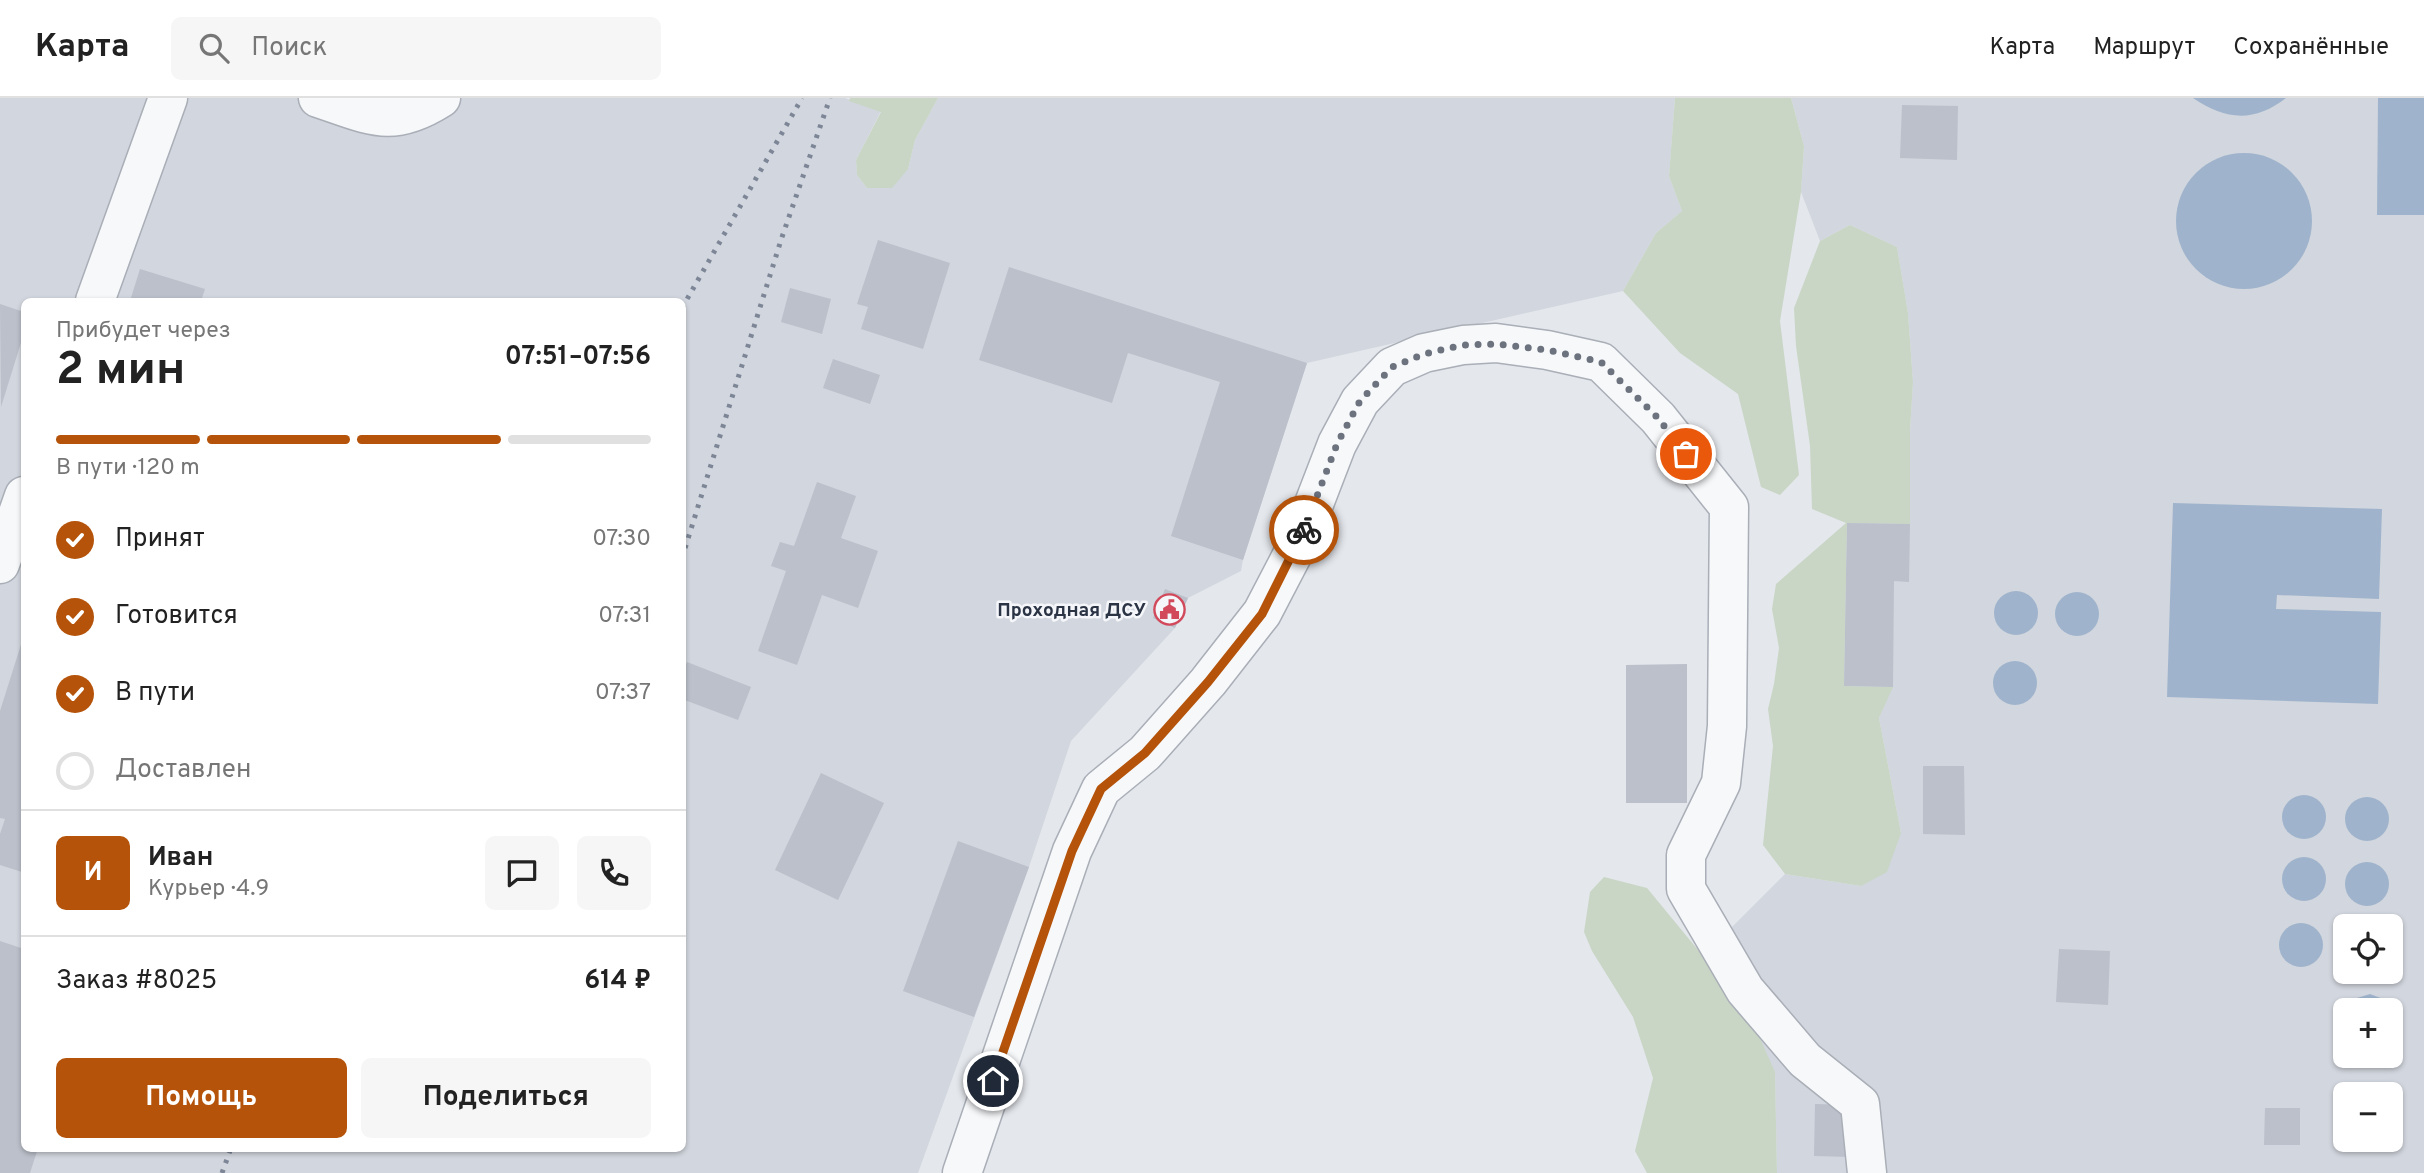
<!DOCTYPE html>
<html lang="ru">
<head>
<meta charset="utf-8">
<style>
  body { margin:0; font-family:Overpass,sans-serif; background:#f6f6f6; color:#222; height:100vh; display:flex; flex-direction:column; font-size:26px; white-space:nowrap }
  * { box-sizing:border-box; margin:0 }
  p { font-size:23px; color:#767676 }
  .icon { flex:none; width:38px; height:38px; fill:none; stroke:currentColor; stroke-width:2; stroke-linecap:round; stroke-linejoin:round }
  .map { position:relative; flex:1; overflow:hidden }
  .details { position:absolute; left:21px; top:200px; width:665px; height:854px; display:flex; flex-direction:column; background:#fff; border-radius:10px; box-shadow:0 2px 5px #0004 }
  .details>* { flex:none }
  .buttons { position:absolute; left:2333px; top:816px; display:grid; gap:14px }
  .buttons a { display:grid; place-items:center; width:70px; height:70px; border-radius:10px; background:#fff; box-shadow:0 2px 5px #0004; font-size:35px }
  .pin { position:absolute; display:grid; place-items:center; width:60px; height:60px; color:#fff; margin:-30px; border:4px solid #fff; border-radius:50%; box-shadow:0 2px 7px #0007 }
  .courier { position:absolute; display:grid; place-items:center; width:70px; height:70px; margin:-35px; border:5px solid #b45309; border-radius:50%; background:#fff; color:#222; box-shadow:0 2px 9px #0007 }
  .summary em { font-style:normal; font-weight:700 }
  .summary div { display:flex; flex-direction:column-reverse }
  .summary { display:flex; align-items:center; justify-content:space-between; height:119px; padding:0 35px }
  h1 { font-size:46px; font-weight:700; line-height:52px }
  .bar { display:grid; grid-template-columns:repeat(4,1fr); gap:10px 7px; align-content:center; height:84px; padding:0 35px }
  .bar i { height:9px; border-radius:5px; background:#e0e0e0 }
  .bar .selected { background:#b45309 }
  .bar p { grid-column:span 4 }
  .line { display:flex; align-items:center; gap:18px; padding:0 35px; border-top:2px solid #e0e0e0 }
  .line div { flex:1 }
  .round { display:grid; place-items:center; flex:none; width:74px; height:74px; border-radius:10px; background:#f6f6f6 }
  ol { padding:0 35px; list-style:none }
  li { display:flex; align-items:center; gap:21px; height:77px }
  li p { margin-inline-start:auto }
  li .icon { padding:7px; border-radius:50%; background:#b45309; color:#fff; stroke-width:4 }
  li:last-child { color:#767676 }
  li i { width:38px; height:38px; border:4px solid #e0e0e0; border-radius:50% }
  .primary-button { display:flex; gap:14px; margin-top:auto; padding:14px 35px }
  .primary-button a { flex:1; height:80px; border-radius:10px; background:#b45309; color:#fff; font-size:28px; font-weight:700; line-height:80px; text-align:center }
  .primary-button a+a { background:#f6f6f6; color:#222 }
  header { display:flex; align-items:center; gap:42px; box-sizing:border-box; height:98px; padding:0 35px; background:#fff; border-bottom:2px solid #e0e0e0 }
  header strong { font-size:33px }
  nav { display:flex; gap:38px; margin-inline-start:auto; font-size:24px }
  .search { width:490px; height:63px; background:#f6f6f6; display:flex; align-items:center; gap:18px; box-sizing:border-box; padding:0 24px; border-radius:10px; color:#767676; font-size:26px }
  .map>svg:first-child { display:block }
</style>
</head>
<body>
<header>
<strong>Карта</strong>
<div class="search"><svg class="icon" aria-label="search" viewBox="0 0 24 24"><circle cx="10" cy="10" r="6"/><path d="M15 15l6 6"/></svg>Поиск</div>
<nav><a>Карта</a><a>Маршрут</a><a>Сохранённые</a></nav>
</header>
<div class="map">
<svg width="2424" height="1075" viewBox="0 0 2424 1075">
  <rect width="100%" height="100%" fill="#e4e7ec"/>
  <g fill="#d2d6de" fill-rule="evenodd">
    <path d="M0,0H845L881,13L856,62L857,77L867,90L908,71L915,42L938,0H1675L1669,78L1682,113L1656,135L1623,193L1307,265L1243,462L1241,473L1188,500L1175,530L1071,643L1029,769L918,1075H0ZM24,203H682V1050H24Z"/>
    <path d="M1791,0H2424V1075H1777L1775,974L1703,858L1785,776L1861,788L1901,735L1879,620L1892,589L1844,588L1847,425H1910V333L1913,284L1908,215L1897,149L1850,127L1820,143L1801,94L1804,48ZM2345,828H2390V873H2345ZM2345,912H2390V957H2345ZM2345,996H2390V1041H2345Z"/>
  </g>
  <g fill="#c9d6c5">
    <path d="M850,0H938L915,42L908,71L892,90H867L857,77L856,62L881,14L849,3Z"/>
    <path d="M1675,0H1791L1804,48L1801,94L1780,223L1799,377L1780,397L1761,389L1738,296L1680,255L1623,193L1656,135L1682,113L1669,78Z"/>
    <path d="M1850,127L1897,149L1908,215L1913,284L1910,333V426L1847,425L1844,588L1893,589L1879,620L1901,735L1887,774L1861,788L1785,776L1763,747L1773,648L1768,611L1774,586L1779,550L1772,511L1776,486L1846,425L1812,411L1810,348L1796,248L1794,210L1820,143Z"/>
    <path d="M1604,779L1647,790L1703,858L1736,887L1775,974L1777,1075H1647L1635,1053L1653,980L1633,919L1592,853L1584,834L1590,794Z"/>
  </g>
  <g fill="#9fb4cc">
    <path d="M2193,0H2286C2254,25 2225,22 2193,0Z"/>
    <path d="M2378,0H2424V117H2377Z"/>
    <circle cx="2244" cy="123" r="68"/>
    <path d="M2173,405L2382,411L2379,501L2277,497L2276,511L2381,514L2378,606L2167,599Z"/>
    <circle cx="2016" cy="515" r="22"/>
    <circle cx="2077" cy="516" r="22"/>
    <circle cx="2015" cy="585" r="22"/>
    <circle cx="2304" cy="719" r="22"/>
    <circle cx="2367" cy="721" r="22"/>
    <circle cx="2304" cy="781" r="22"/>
    <circle cx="2367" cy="786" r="22"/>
    <circle cx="2301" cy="847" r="22"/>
    <path d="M2370,896L2383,901L2389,912H2348L2357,900Z"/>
  </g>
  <g fill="#bbc0ca">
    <path d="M1902,7L1958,8L1957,62L1900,60Z"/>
    <path d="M878,142L950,165L923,251L861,231L868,209L857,206Z"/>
    <path d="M1009,169L1307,265L1243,462L1171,438L1220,284L1128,255L1112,305L979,262Z"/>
    <path d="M140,171L205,191L201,203H130Z"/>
    <path d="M790,190L831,201L822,236L781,224Z"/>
    <path d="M0,206L24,214V235L1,309Z"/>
    <path d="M833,261L880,277L870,306L823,290Z"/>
    <path d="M817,384L856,398L841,440L878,453L858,510L822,497L797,567L758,553L786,473L771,468L780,444L794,448Z"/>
    <path d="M1847,425L1910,426L1909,484L1894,483L1893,589L1844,588Z"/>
    <path d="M1165,491L1188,500L1175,530L1153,520Z"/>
    <path d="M24,537V767L22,774L0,767V736L5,721L0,720V613Z"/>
    <path d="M687,564L751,589L738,622L682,601V576Z"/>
    <path d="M1687,566V705H1626V567Z"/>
    <path d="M1923,668H1964L1965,737L1923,736Z"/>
    <path d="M821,675L884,705L838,802L775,772Z"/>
    <path d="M958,743L1029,769L974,919L903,893Z"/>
    <path d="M0,843L24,851V1050H38L30,1075H0Z"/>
    <path d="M2059,851L2110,853L2108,907L2056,904Z"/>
    <path d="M1815,1006L1852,1007L1851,1059L1814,1058Z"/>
    <path d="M2265,1010H2300V1047H2264Z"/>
  </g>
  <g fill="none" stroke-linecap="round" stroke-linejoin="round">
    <defs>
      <g id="minor">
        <path d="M318,0C370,17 391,32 441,0"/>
        <path d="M95,203L168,0"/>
        <path d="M0,466L24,398"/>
        <path d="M962,1075L1072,753L1101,691L1145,655L1208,584L1262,515L1300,442L1337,346L1360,303L1392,269L1424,255L1463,247L1496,245L1547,252L1601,264L1658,320L1729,409L1727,628L1721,685L1686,757V791L1745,892L1805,962L1860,1006L1867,1075"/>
      </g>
    </defs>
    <use href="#minor" stroke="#a9aeb7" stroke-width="41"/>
    <use href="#minor" stroke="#f7f8fa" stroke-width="38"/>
    <g stroke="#7d8696" stroke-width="5" stroke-dasharray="3.5 7" stroke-linecap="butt">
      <path d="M682,210L802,0"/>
      <path d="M682,460L781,142L830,0"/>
      <path d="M222,1075L231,1050"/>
    </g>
  </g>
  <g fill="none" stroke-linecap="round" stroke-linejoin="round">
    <path stroke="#6c737f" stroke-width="7" stroke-dasharray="0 12.6" d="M1304,432L1337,346L1360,303L1392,269L1424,256L1463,247L1496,246L1547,252L1601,264L1658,320L1686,356"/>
    <path stroke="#b45309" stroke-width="9" d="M993,983L1072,753L1101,691L1145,655L1208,584L1262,516L1304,432"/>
  </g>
  <defs>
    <symbol id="civic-ring" viewBox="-11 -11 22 22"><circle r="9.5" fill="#f4f6f9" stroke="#d1495b" stroke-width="1.5"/><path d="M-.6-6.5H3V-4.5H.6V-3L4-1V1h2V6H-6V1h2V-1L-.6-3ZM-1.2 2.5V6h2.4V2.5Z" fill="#d1495b"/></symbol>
  </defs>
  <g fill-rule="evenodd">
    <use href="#civic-ring" x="1152" y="494" width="35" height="35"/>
  </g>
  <g text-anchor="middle" stroke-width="5" stroke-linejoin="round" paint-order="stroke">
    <g font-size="19" font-weight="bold" fill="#2b3445" stroke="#f4f6f9" text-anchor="end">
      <text x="1146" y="518">Проходная ДСУ</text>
    </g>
  </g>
</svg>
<div class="buttons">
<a><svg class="icon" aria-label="locate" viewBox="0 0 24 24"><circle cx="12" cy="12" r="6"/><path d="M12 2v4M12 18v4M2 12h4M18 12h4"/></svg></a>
<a>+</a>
<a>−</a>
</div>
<div class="pin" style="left:1686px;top:356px;background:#ea580c"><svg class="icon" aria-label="bag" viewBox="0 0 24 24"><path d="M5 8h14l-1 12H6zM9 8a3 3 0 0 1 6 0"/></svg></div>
<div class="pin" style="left:993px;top:983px;background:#1f2937"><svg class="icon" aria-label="home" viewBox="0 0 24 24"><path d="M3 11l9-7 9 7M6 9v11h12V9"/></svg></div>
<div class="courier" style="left:1304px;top:432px"><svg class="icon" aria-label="bike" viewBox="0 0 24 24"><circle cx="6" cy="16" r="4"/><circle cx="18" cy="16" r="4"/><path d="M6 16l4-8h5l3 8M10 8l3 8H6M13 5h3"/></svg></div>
<section class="details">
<div class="summary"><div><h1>2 мин</h1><p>Прибудет через</p></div><em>07:51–07:56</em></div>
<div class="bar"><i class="selected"></i><i class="selected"></i><i class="selected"></i><i></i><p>В пути · 120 m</p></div>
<ol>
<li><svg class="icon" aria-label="check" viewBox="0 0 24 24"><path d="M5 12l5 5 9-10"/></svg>Принят<p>07:30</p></li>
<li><svg class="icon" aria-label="check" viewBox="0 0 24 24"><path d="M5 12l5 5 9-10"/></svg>Готовится<p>07:31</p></li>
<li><svg class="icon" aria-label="check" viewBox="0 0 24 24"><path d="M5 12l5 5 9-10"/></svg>В пути<p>07:37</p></li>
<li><i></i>Доставлен</li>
</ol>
<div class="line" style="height:126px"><b class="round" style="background:#b45309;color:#fff">И</b><div><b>Иван</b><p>Курьер · 4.9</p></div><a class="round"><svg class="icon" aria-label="chat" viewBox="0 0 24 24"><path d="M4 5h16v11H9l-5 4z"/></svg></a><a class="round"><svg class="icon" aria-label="phone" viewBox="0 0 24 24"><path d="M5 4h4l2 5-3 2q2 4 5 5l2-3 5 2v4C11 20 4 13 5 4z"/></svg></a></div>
<div class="line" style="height:91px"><div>Заказ #8025</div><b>614 ₽</b></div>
<div class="primary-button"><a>Помощь</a><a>Поделиться</a></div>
</section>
</div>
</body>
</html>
